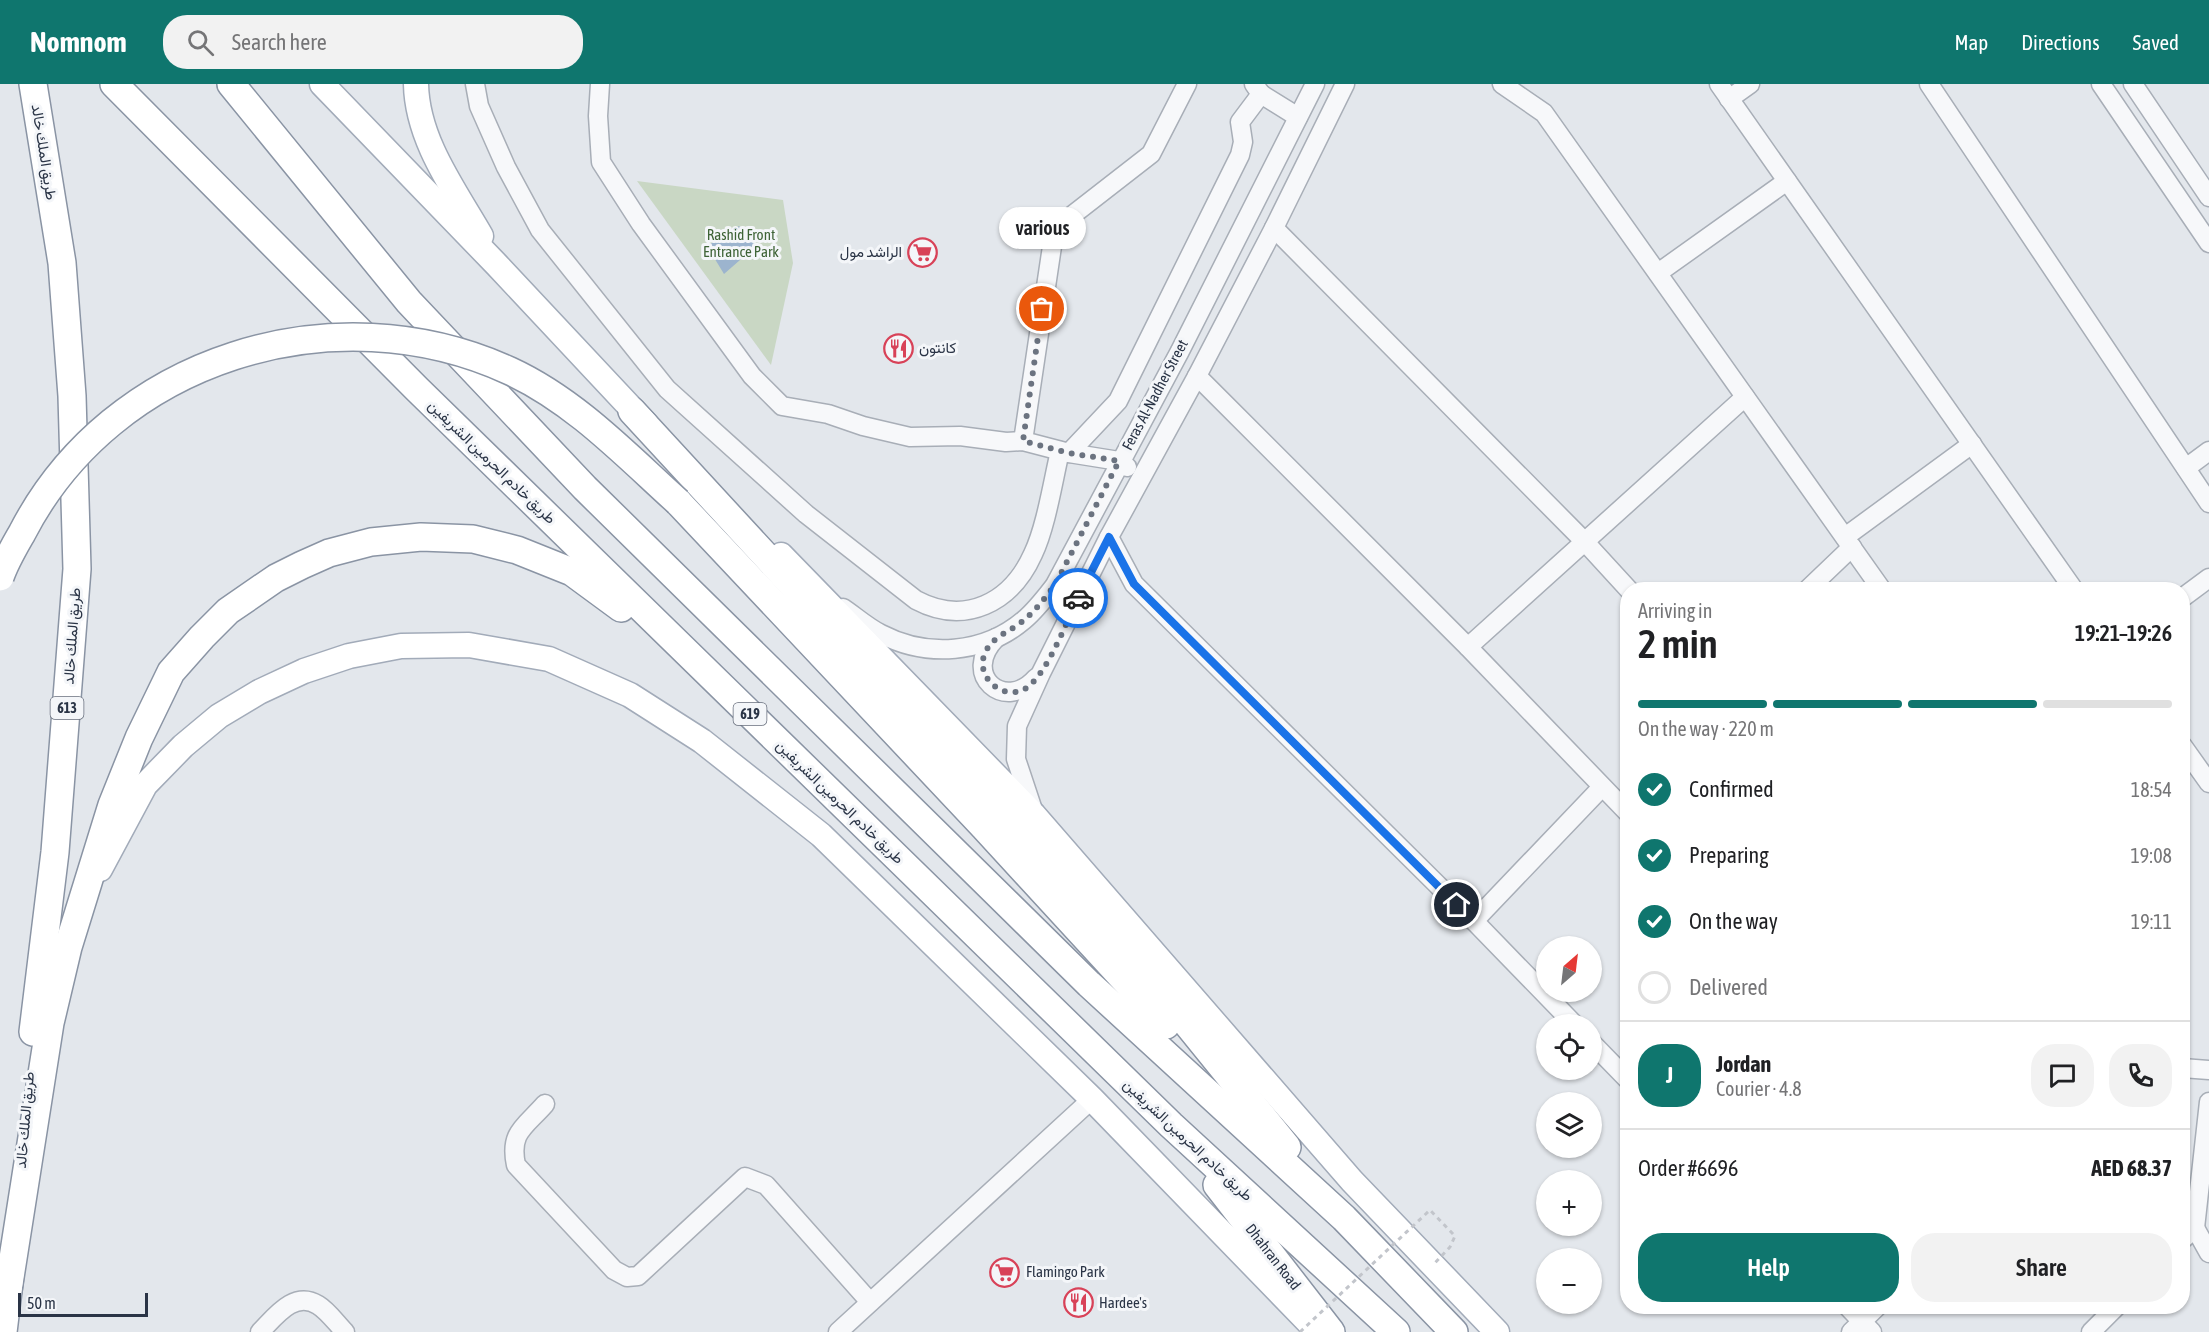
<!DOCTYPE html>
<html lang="en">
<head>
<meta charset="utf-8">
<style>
  body { margin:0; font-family:"Asap Condensed",Vazirmatn,sans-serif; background:#f2f2f2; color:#202124; height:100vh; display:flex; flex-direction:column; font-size:22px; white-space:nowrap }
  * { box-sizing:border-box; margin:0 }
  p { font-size:20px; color:#757577 }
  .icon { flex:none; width:33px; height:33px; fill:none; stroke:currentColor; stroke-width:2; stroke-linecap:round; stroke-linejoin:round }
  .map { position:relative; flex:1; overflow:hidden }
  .panel { position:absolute; left:1620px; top:498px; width:570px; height:732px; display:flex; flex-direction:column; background:#fff; border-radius:24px; box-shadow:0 2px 4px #0004 }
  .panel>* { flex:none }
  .needle { width:39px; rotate:28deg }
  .fabs { position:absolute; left:1536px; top:852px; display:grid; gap:12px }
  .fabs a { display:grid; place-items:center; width:66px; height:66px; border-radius:50%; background:#fff; box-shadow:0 2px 4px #0004; font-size:30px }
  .scale { position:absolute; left:18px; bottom:15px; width:130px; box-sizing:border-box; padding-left:6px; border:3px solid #2a3446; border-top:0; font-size:16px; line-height:21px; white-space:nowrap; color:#2a3446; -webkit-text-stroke:4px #f4f6f9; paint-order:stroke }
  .pin { position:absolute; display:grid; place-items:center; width:51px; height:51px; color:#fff; margin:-26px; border:3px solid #fff; border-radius:50%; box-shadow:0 2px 6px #0007 }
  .courier { position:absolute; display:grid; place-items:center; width:60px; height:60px; margin:-30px; border:4px solid #1a73e8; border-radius:50%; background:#fff; color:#222; box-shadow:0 2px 8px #0007 }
  .bubble { position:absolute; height:42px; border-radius:21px; background:#fff; box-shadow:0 2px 4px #0004; font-size:20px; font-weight:600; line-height:42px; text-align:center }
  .overview em { font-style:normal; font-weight:600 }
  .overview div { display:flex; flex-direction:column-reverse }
  .overview { display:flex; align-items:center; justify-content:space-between; height:102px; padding:0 18px }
  h1 { font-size:39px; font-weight:600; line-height:45px }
  .bar { display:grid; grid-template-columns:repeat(4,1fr); gap:9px 6px; align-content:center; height:72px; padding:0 18px }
  .bar i { height:8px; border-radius:4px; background:#e0e0e0 }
  .bar .current { background:#0f766e }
  .bar p { grid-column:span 4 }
  .line { display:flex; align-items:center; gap:15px; padding:0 18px; border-top:2px solid #e0e0e0 }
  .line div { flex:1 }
  .round { display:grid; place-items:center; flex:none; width:63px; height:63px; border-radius:24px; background:#f2f2f2 }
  ol { padding:0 18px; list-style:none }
  li { display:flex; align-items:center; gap:18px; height:66px }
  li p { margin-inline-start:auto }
  li .icon { padding:6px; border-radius:50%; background:#0f766e; color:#fff; stroke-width:4 }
  li:last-child { color:#757577 }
  li i { width:33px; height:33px; border:3px solid #e0e0e0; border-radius:50% }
  .cta { display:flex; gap:12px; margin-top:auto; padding:12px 18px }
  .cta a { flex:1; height:69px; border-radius:24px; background:#0f766e; color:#fff; font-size:24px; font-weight:600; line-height:69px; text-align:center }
  .cta a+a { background:#f2f2f2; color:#202124 }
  header { display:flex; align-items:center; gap:36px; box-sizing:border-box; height:84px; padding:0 30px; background:#0f766e; color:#fff }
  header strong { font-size:28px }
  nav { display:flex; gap:33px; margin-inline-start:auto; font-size:21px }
  .search { width:420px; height:54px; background:#f2f2f2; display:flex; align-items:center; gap:15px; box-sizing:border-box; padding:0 21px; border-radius:24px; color:#757577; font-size:22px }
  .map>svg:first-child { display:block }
</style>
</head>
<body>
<header>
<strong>Nomnom</strong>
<div class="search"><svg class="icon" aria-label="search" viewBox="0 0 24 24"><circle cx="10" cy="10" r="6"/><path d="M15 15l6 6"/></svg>Search here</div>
<nav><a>Map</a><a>Directions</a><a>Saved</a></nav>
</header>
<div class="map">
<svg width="2209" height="1248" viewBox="0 0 2209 1248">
  <rect width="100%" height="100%" fill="#e3e7ec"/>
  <path fill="#c9d7c4" d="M637,97L783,116L793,179L771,281Z"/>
  <path fill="#9cb4ce" d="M739,142L756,162L724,190L707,162Z"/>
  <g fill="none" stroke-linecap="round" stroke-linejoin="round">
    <defs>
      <g id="minor">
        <path d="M475,0L479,22L506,83L540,146L667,305L806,430L916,516C965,542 1011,519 1033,470C1046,443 1053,397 1060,367"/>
        <path d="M600,0L598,32L601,78L641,140L752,292L782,322L828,330L863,342L910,353L960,352L1006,358L1023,357L1069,369L1119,377L1127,383"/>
        <path d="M1502,0L1544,29L1882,506"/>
        <path d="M1719,0L2074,506"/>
        <path d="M1929,0L2209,419"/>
        <path d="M2101,0L2209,159"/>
        <path d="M2133,0L2209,113"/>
        <path d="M1261,10L1298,33"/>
        <path d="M1729,15L1750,0"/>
        <path d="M1274,144L1585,458L1629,506"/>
        <path d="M1658,189L1787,97"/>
        <path d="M1197,292L1468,563L1628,729"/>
        <path d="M1023,357L1054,149L1061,140L1151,70L1187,0"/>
        <path d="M1069,369L1118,317L1240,71L1243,58L1240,38L1261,10L1254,0"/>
        <path d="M2186,384L2209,367"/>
        <path d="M1109,453L1134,500L1474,837L1574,940"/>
        <path d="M1845,453L1972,360"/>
        <path d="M1807,506L1852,463"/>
        <path d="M2182,514L2209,494"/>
        <path d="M843,524C855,532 867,543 881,550C927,574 984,570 1024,536C1036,526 1045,514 1055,501L1180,267L1315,0"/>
        <path d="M996,554C960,591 1005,629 1036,594"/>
        <path d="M1468,563L1745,313"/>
        <path d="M2182,661L2209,699"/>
        <path d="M1034,729L1016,675L1017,642L1041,589L1109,453L1197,292L1274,144L1345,0"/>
        <path d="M1474,837L1602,703"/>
        <path d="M1592,959L1628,996"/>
        <path d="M2182,984L2209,986"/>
        <path d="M545,1020C525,1043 509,1048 516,1081L614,1186L627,1193L638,1192L745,1093L766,1101L870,1218"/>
        <path d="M2195,1144L2209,1169"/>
        <path d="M2182,1156L2195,1144L2209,1018"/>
        <path d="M1847,1222L1872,1248"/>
        <path d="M260,1248C275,1233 294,1206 318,1221C328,1227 337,1240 345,1248"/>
        <path d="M838,1248L1092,1015"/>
        <path d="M1851,1248L1878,1222"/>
        <path d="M2091,1248L2117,1222"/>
      </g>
      <g id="major">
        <path d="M322,0L497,181L646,340"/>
        <path d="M416,0C417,56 454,105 481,152"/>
        <path d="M781,471L1034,731L1352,1097L1497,1248"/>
        <path d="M100,785L145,701L183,662L219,632L259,608L304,587L349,572L401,562L469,561L549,575L630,611L702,657L821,751L1092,1015L1318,1248"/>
      </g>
      <g id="highway">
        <path d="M33,0L62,179L72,312L77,485L55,768L33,948"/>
        <path d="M114,0L417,305L1171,1041L1396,1248"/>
        <path d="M231,0L409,218L585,404L1089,900L1344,1134L1454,1248"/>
        <path d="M632,327L1115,851L1287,1063"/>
        <path d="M678,418L984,743L1166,941"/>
        <path d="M1217,1101L1331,1248"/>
        <path d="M8,1206L50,939L68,863L112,721L139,654L171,588L202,553L228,527L276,494L302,481L329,469L371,458L421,453L473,455L517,466L572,488L621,524"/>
        <path d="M3,1248L10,1190"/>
      </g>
    </defs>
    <use href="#minor" stroke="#a8aeb7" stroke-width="21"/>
    <use href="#major" stroke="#a2abb9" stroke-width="27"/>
    <use href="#highway" stroke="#8a94a4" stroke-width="30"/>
    <use href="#minor" stroke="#f7f8fa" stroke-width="18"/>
    <use href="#major" stroke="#fff" stroke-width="24"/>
    <use href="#highway" stroke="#fff" stroke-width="27"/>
    <defs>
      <path id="highway-bridge" d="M0,493C5,478 14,463 22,449C112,274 334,206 510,287C575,317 626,371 678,418"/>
    </defs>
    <use href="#highway-bridge" stroke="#8a94a4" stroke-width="30" stroke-linecap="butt"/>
    <path stroke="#c2c5cb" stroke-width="3" stroke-dasharray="4.5 4.5" stroke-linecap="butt" d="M1300,1248L1430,1126L1455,1152L1450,1163L1433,1181"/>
    <use href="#highway-bridge" stroke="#fff" stroke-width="27"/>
  </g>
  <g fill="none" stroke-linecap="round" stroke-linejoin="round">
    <path stroke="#6b7380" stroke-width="6" stroke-dasharray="0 10.8" d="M1042,225L1023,357L1069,369L1119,377L1055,501C1045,514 1036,526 1024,536C1012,547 993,552 986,567C972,593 1006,621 1029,602C1049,585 1066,539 1078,514"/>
    <path stroke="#1a73e8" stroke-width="8" d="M1078,514L1109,453L1134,500L1457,821"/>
  </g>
  <defs>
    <symbol id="supermarket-ring" viewBox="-11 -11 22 22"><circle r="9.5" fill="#f4f6f9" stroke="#d84258" stroke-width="1.5"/><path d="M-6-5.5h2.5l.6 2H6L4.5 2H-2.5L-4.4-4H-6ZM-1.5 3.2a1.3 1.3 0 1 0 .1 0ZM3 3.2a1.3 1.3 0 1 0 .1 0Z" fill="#d84258"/></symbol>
    <symbol id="restaurant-ring" viewBox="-11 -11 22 22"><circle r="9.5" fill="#f4f6f9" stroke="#d84258" stroke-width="1.5"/><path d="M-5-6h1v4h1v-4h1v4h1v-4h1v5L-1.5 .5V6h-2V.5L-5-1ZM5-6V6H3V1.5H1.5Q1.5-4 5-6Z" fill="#d84258"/></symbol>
  </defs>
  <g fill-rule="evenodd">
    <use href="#supermarket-ring" x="906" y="152" width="33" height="33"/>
    <use href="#restaurant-ring" x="882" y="248" width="33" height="33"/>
    <use href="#supermarket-ring" x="988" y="1172" width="33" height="33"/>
    <use href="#restaurant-ring" x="1062" y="1202" width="33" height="33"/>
  </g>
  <g text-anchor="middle" stroke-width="6" stroke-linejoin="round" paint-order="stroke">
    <g fill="#f4f6f9" stroke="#676e7c" stroke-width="1.5">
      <rect x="50.5" y="613" width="33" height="22" rx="4.5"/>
      <rect x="733.5" y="619" width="33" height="22" rx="4.5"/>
    </g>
    <g font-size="14" font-weight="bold" fill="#2a3446">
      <text x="67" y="629">613</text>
      <text x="750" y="635">619</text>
    </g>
    <g font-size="15" fill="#2a3446" stroke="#f4f6f9">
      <text transform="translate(44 68) rotate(81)" y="5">طريق الملك خالد</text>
      <text transform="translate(1155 311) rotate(-62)" y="5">Feras Al-Nadher Street</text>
      <text transform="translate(492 378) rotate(44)" y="5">طريق خادم الحرمين الشريفين</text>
      <text transform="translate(72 552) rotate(-86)" y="5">طريق الملك خالد</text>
      <text transform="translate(840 718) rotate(44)" y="5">طريق خادم الحرمين الشريفين</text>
      <text transform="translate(25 1036) rotate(-85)" y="5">طريق الملك خالد</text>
      <text transform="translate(1188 1056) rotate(43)" y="5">طريق خادم الحرمين الشريفين</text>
      <text transform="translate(1273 1173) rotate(52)" y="5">Dhahran Road</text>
    </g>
    <g font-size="15" fill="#3e6336" stroke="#f4f6f9">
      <text x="741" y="156">Rashid Front<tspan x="741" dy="17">Entrance Park</tspan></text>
    </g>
    <g font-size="15" fill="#2a3446" stroke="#f4f6f9" text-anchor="start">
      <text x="902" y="173" text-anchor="end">الراشد مول</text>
      <text x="919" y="269">كانتون</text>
      <text x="1026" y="1193">Flamingo Park</text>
      <text x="1099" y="1224">Hardee's</text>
    </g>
  </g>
</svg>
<div class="fabs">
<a><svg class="needle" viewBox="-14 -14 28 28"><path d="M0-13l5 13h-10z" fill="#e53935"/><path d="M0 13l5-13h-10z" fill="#757577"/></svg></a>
<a><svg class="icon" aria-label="locate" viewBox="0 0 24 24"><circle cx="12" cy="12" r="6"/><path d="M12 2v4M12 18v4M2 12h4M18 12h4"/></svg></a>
<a><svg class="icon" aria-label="layers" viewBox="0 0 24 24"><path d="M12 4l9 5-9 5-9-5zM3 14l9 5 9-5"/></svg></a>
<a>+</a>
<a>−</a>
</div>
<div class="scale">50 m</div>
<div class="pin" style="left:1042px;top:225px;background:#ea580c"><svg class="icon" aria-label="bag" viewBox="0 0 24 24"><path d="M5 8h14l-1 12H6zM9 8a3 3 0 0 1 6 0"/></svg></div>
<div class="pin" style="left:1457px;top:821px;background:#1f2937"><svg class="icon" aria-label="home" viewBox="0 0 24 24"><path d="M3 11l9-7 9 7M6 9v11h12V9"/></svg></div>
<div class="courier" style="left:1078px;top:514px"><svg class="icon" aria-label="car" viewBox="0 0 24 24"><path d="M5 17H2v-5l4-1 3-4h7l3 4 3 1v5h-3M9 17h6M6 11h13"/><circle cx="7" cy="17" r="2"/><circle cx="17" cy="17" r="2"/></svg></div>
<div class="bubble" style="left:999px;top:123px;width:87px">various</div>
<section class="panel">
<div class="overview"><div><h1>2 min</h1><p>Arriving in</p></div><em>19:21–19:26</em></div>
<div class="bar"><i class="current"></i><i class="current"></i><i class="current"></i><i></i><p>On the way · 220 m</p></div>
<ol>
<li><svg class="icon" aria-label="check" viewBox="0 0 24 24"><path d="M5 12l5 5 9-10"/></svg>Confirmed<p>18:54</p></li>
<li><svg class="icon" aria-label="check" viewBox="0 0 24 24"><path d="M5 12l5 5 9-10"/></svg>Preparing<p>19:08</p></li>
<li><svg class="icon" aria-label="check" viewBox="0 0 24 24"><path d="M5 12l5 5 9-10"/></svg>On the way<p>19:11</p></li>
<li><i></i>Delivered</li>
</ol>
<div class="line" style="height:108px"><b class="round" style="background:#0f766e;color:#fff">J</b><div><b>Jordan</b><p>Courier · 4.8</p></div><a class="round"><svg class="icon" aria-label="chat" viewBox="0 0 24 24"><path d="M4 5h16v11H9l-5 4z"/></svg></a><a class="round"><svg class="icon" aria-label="phone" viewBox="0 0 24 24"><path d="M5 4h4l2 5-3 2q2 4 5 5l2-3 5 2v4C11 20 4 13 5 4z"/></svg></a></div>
<div class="line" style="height:78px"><div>Order #6696</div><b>AED 68.37</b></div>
<div class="cta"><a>Help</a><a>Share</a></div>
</section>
</div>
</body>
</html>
